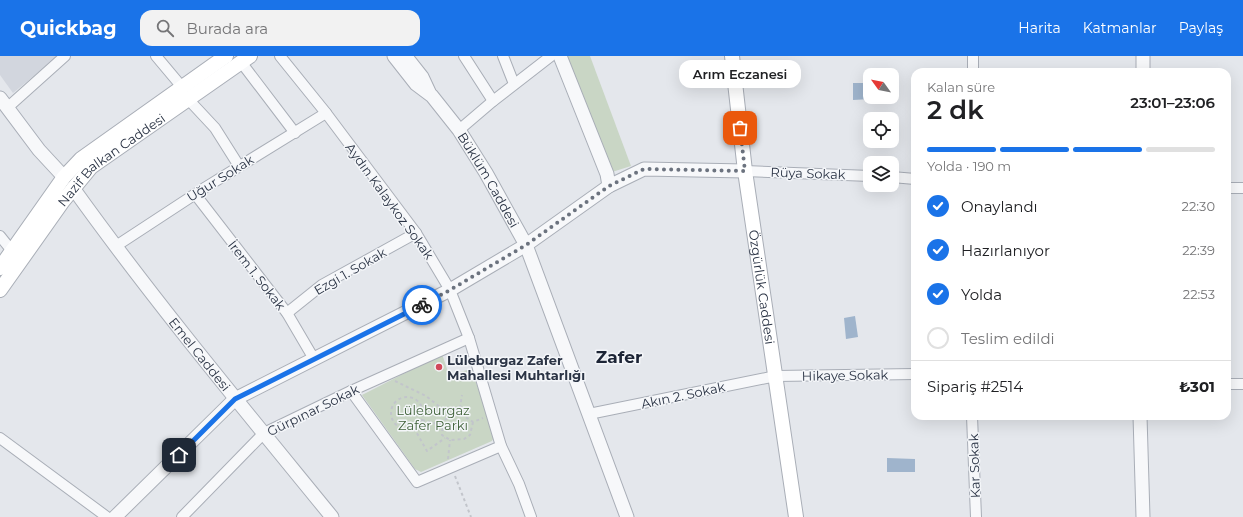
<!DOCTYPE html>
<html lang="tr">
<head>
<meta charset="utf-8">
<style>
  body { margin:0; font-family:Montserrat,sans-serif; background:#f2f2f2; color:#202124; height:100vh; display:flex; flex-direction:column; font-size:15px; white-space:nowrap }
  * { box-sizing:border-box; margin:0 }
  p { font-size:13px; color:#757577 }
  .icon { flex:none; width:22px; height:22px; fill:none; stroke:currentColor; stroke-width:2; stroke-linecap:round; stroke-linejoin:round }
  .map { position:relative; flex:1; overflow:hidden }
  .panel { position:absolute; left:911px; top:12px; width:320px; height:352px; display:flex; flex-direction:column; background:#fff; border-radius:12px; box-shadow:0 4px 16px #0002 }
  .panel>* { flex:none }
  .needle { width:26px; rotate:303deg }
  .buttons { position:absolute; left:863px; top:12px; display:grid; gap:8px }
  .buttons a { display:grid; place-items:center; width:36px; height:36px; border-radius:8px; background:#fff; box-shadow:0 4px 16px #0002; font-size:20px }
  .pin { position:absolute; display:grid; place-items:center; width:34px; height:34px; color:#fff; margin:-17px; border-radius:8px; box-shadow:0 2px 6px #0006 }
  .courier { position:absolute; display:grid; place-items:center; width:40px; height:40px; margin:-20px; border:3px solid #1a73e8; border-radius:50%; background:#fff; color:#222; box-shadow:0 1px 5px #0007 }
  .bubble { position:absolute; height:28px; border-radius:12px; background:#fff; box-shadow:0 4px 16px #0002; font-size:13px; font-weight:600; line-height:28px; text-align:center }
  .head em { font-style:normal; font-weight:600 }
  .head div { display:flex; flex-direction:column-reverse }
  .head { display:flex; align-items:center; justify-content:space-between; height:68px; padding:0 16px }
  h1 { font-size:26px; font-weight:600; line-height:30px }
  .bar { display:grid; grid-template-columns:repeat(4,1fr); gap:6px 4px; align-content:center; height:48px; padding:0 16px }
  .bar i { height:5px; border-radius:3px; background:#e0e0e0 }
  .bar .active { background:#1a73e8 }
  .bar p { grid-column:span 4 }
  .line { display:flex; align-items:center; gap:10px; padding:0 16px; border-top:1px solid #e0e0e0 }
  .line div { flex:1 }
  ol { padding:0 16px; list-style:none }
  li { display:flex; align-items:center; gap:12px; height:44px }
  li p { margin-inline-start:auto }
  li .icon { padding:4px; border-radius:50%; background:#1a73e8; color:#fff; stroke-width:4 }
  li:last-child { color:#757577 }
  li i { width:22px; height:22px; border:2px solid #e0e0e0; border-radius:50% }
  header { display:flex; align-items:center; gap:24px; box-sizing:border-box; height:56px; padding:0 20px; background:#1a73e8; color:#fff }
  header strong { font-size:19px }
  nav { display:flex; gap:22px; margin-inline-start:auto; font-size:14px }
  .search { width:280px; height:36px; background:#f2f2f2; display:flex; align-items:center; gap:10px; box-sizing:border-box; padding:0 14px; border-radius:12px; color:#757577; font-size:15px }
  .map>svg:first-child { display:block }
</style>
</head>
<body>
<header>
<strong>Quickbag</strong>
<div class="search"><svg class="icon" aria-label="search" viewBox="0 0 24 24"><circle cx="10" cy="10" r="6"/><path d="M15 15l6 6"/></svg>Burada ara</div>
<nav><a>Harita</a><a>Katmanlar</a><a>Paylaş</a></nav>
</header>
<div class="map">
<svg width="1243" height="461" viewBox="0 0 1243 461">
  <rect width="100%" height="100%" fill="#e4e7ec"/>
  <path fill="#d2d6de" d="M0,0H58L13,37L0,19Z"/>
  <g fill="#c9d6c5">
    <path d="M564,0H590L631,110L609,117Z"/>
    <path d="M442,298L449,319L471,313L495,379L492,385L421,416L415,413L362,339Z"/>
  </g>
  <g fill="#9fb4cc">
    <path d="M853,27H870L871,43L853,44Z"/>
    <path d="M855,260L858,281L846,283L844,262Z"/>
    <path d="M887,402L915,403V416H887Z"/>
  </g>
  <g fill="none" stroke-linecap="round" stroke-linejoin="round">
    <defs>
      <g id="minor">
        <path d="M156,0L182,31"/>
        <path d="M280,0L326,57L416,177L450,234L469,282L501,390L519,428L531,461"/>
        <path d="M464,0L493,45"/>
        <path d="M503,0L514,28"/>
        <path d="M973,0V16"/>
        <path d="M241,6L295,77"/>
        <path d="M187,42L215,72L239,110"/>
        <path d="M7,52L65,0"/>
        <path d="M459,74L493,45L551,0"/>
        <path d="M745,115L870,120"/>
        <path d="M892,121L915,123"/>
        <path d="M1227,132H1243"/>
        <path d="M195,138L287,257L314,303"/>
        <path d="M0,180L12,195"/>
        <path d="M116,190L206,131L326,57"/>
        <path d="M287,257L322,229L416,177"/>
        <path d="M1227,328H1243"/>
        <path d="M351,335L417,426L501,390"/>
        <path d="M589,358L776,320L915,318"/>
        <path d="M972,360L976,461"/>
        <path d="M0,382L107,461"/>
        <path d="M182,461L264,377L351,335L469,282"/>
      </g>
      <g id="tertiary">
        <path id="s1" d="M394,0L416,28L432,40L459,74L486,117L526,189L627,461"/>
        <path d="M560,0L607,118L609,130"/>
        <path d="M1143,0V16"/>
        <path d="M407,2L422,21L429,36"/>
        <path d="M0,42L39,94L64,121"/>
        <path id="s2" d="M73,132C154,245 244,353 332,461"/>
        <path d="M1140,360L1143,461"/>
        <path d="M115,461L235,343L450,234L526,189L609,130L644,113L745,115"/>
      </g>
      <g id="secondary">
        <path id="s3" d="M732,0L745,115L796,461"/>
        <path d="M0,212L64,121L81,103L226,0"/>
        <path id="s4" d="M0,234L63,145L91,111L250,0"/>
      </g>
    </defs>
    <use href="#minor" stroke="#a9aeb7" stroke-width="12"/>
    <use href="#tertiary" stroke="#a9aeb7" stroke-width="15"/>
    <use href="#secondary" stroke="#a9aeb7" stroke-width="16"/>
    <g stroke="#c2c5cb" stroke-width="2" stroke-dasharray="3 3" stroke-linecap="butt">
      <path d="M395,325L426,340L450,359"/>
      <circle cx="407" cy="357" r="16"/>
      <path d="M459,358L462,339"/>
      <path d="M422,364L442,369"/>
      <path d="M473,366L470,379L464,383L450,384L442,379L443,366L450,359L461,358L473,366L483,362"/>
      <path d="M414,372L427,395L445,382"/>
      <path d="M448,403L450,384"/>
      <path d="M455,420L471,461"/>
    </g>
    <use href="#minor" stroke="#f7f8fa" stroke-width="10"/>
    <use href="#tertiary" stroke="#f7f8fa" stroke-width="13"/>
    <use href="#secondary" stroke="#fff" stroke-width="14"/>
  </g>
  <g fill="none" stroke-linecap="round" stroke-linejoin="round">
    <path stroke="#6c737f" stroke-width="4" stroke-dasharray="0 7.2" d="M422,249L450,234L526,189L609,130L644,113L745,115L740,72"/>
    <path stroke="#1a73e8" stroke-width="5" d="M179,399L235,343L422,249"/>
  </g>
  <circle fill="#d1495b" stroke="#f4f6f9" stroke-width="1.5" cx="439" cy="311" r="4"/>
  <g text-anchor="middle" stroke-width="3" stroke-linejoin="round" paint-order="stroke">
    <g font-size="13" fill="#2b3445" stroke="#f4f6f9">
      <text dy="5" stroke="none"><textPath href="#s4" startOffset="173">Nazif Balkan Caddesi</textPath></text>
      <text transform="translate(808 117) rotate(2)" y="5">Rüya Sokak</text>
      <text transform="translate(220 122) rotate(-32)" y="5">Uğur Sokak</text>
      <text dy="5" stroke="none"><textPath href="#s1" startOffset="157">Büklüm Caddesi</textPath></text>
      <text transform="translate(390 145) rotate(54)" y="5">Aydın Kalaykoz Sokak</text>
      <text transform="translate(350 215) rotate(-30)" y="5">Ezgi 1. Sokak</text>
      <text transform="translate(257 219) rotate(52)" y="5">İrem 1. Sokak</text>
      <text dy="5" stroke="none"><textPath href="#s3" startOffset="233">Özgürlük Caddesi</textPath></text>
      <text dy="5" stroke="none"><textPath href="#s2" startOffset="209">Emel Caddesi</textPath></text>
      <text transform="translate(845 319) rotate(-1)" y="5">Hikaye Sokak</text>
      <text transform="translate(683 339) rotate(-12)" y="5">Akın 2. Sokak</text>
      <text transform="translate(313 354) rotate(-26)" y="5">Gürpınar Sokak</text>
      <text transform="translate(974 410) rotate(-92)" y="5">Kar Sokak</text>
    </g>
    <g font-size="13" font-weight="bold" fill="#2b3445" stroke="#f4f6f9" text-anchor="start">
      <text x="447" y="309">Lüleburgaz Zafer<tspan x="447" dy="15">Mahallesi Muhtarlığı</tspan></text>
    </g>
    <g font-size="13" fill="#3f6138" stroke="#f4f6f9">
      <text x="433" y="359">Lüleburgaz<tspan x="433" dy="15">Zafer Parkı</tspan></text>
    </g>
    <g font-size="17" font-weight="bold" fill="#1d2536" stroke="#f4f6f9">
      <text x="619" y="307">Zafer</text>
    </g>
  </g>
</svg>
<div class="buttons">
<a><svg class="needle" viewBox="-14 -14 28 28"><path d="M0-13l5 13h-10z" fill="#e53935"/><path d="M0 13l5-13h-10z" fill="#757577"/></svg></a>
<a><svg class="icon" aria-label="locate" viewBox="0 0 24 24"><circle cx="12" cy="12" r="6"/><path d="M12 2v4M12 18v4M2 12h4M18 12h4"/></svg></a>
<a><svg class="icon" aria-label="layers" viewBox="0 0 24 24"><path d="M12 4l9 5-9 5-9-5zM3 14l9 5 9-5"/></svg></a>
</div>
<div class="pin" style="left:740px;top:72px;background:#ea580c"><svg class="icon" aria-label="bag" viewBox="0 0 24 24"><path d="M5 8h14l-1 12H6zM9 8a3 3 0 0 1 6 0"/></svg></div>
<div class="pin" style="left:179px;top:399px;background:#1f2937"><svg class="icon" aria-label="home" viewBox="0 0 24 24"><path d="M3 11l9-7 9 7M6 9v11h12V9"/></svg></div>
<div class="courier" style="left:422px;top:249px"><svg class="icon" aria-label="bike" viewBox="0 0 24 24"><circle cx="6" cy="16" r="4"/><circle cx="18" cy="16" r="4"/><path d="M6 16l4-8h5l3 8M10 8l3 8H6M13 5h3"/></svg></div>
<div class="bubble" style="left:679px;top:4px;width:122px">Arım Eczanesi</div>
<section class="panel">
<div class="head"><div><h1>2 dk</h1><p>Kalan süre</p></div><em>23:01–23:06</em></div>
<div class="bar"><i class="active"></i><i class="active"></i><i class="active"></i><i></i><p>Yolda · 190 m</p></div>
<ol>
<li><svg class="icon" aria-label="check" viewBox="0 0 24 24"><path d="M5 12l5 5 9-10"/></svg>Onaylandı<p>22:30</p></li>
<li><svg class="icon" aria-label="check" viewBox="0 0 24 24"><path d="M5 12l5 5 9-10"/></svg>Hazırlanıyor<p>22:39</p></li>
<li><svg class="icon" aria-label="check" viewBox="0 0 24 24"><path d="M5 12l5 5 9-10"/></svg>Yolda<p>22:53</p></li>
<li><i></i>Teslim edildi</li>
</ol>
<div class="line" style="height:52px"><div>Sipariş #2514</div><b>₺301</b></div>
</section>
</div>
</body>
</html>
